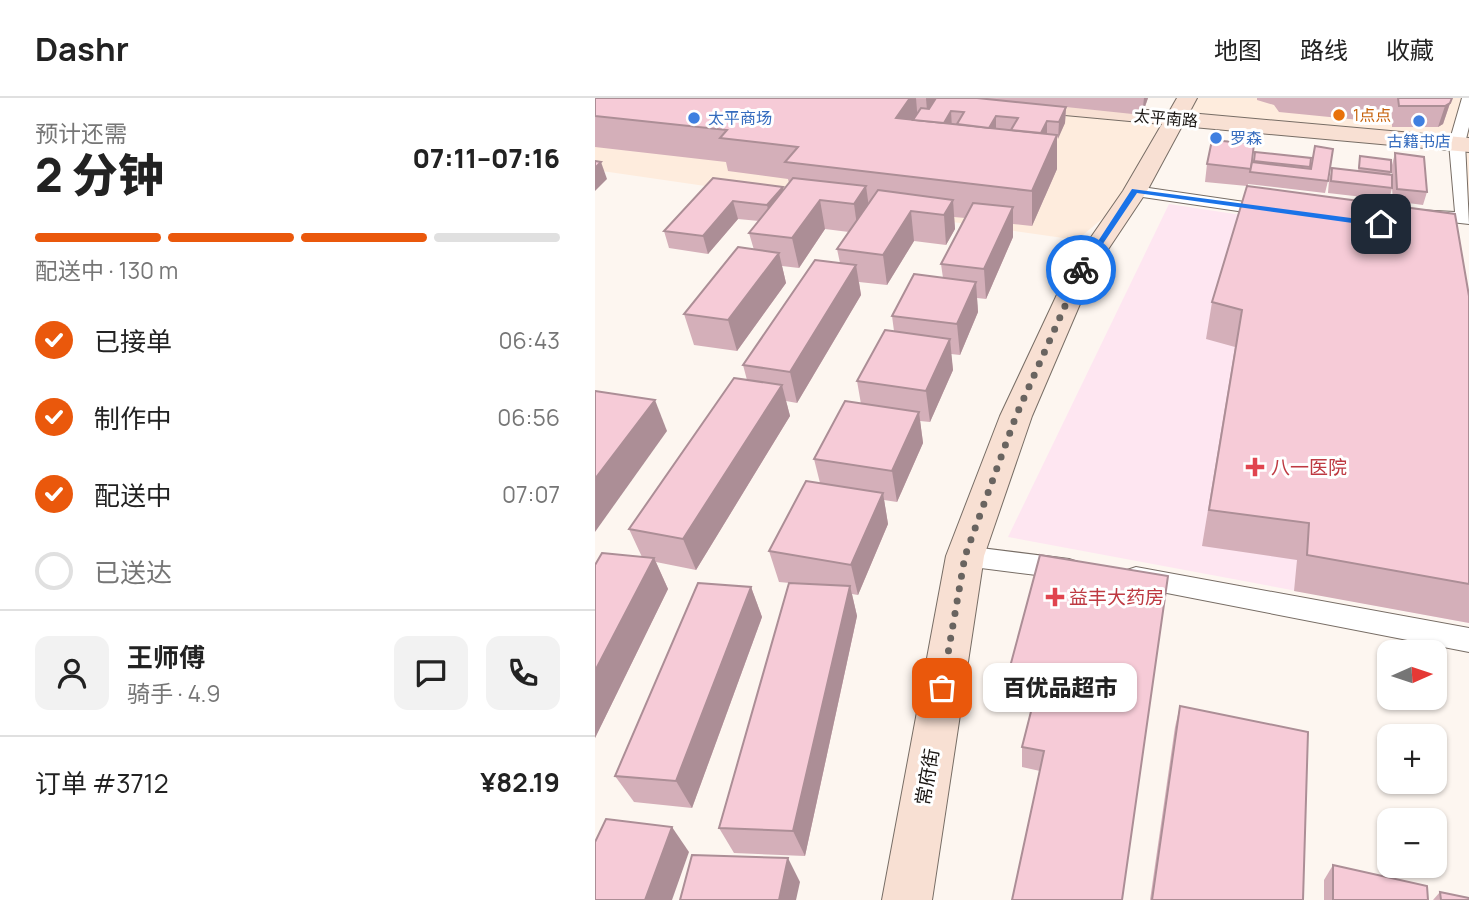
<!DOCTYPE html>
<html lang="zh">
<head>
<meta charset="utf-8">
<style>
  body { margin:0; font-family:Manrope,"Noto Sans SC",sans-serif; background:#f2f2f2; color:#222; height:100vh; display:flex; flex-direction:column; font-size:26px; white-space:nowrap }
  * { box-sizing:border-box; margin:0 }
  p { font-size:23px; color:#767676 }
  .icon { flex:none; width:38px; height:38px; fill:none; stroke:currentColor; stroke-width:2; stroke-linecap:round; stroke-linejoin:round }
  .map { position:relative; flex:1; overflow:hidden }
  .details { display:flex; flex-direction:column; background:#fff; width:595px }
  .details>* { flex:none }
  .needle { width:46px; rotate:87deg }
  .tools { position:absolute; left:782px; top:542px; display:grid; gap:14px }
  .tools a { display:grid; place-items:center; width:70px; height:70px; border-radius:14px; background:#fff; box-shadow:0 2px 5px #0004; font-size:35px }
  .pin { position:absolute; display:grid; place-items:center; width:60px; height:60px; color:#fff; margin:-30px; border-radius:14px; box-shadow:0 4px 10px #0006 }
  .courier { position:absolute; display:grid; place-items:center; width:70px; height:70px; margin:-35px; border:5px solid #1a73e8; border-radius:50%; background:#fff; color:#222; box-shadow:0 2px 9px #0007 }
  .bubble { position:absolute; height:49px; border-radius:14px; background:#fff; box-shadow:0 2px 5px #0004; font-size:23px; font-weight:800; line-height:49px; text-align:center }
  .head em { font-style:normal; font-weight:800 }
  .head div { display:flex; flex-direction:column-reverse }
  .head { display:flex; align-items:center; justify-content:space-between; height:119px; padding:0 35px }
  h1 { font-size:46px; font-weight:800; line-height:52px }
  .bar { display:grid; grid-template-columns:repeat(4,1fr); gap:10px 7px; align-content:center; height:84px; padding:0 35px }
  .bar i { height:9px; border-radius:5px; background:#e0e0e0 }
  .bar .current { background:#ea580c }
  .bar p { grid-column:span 4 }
  .line { display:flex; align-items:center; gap:18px; padding:0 35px; border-top:2px solid #e0e0e0 }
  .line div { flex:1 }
  .round { display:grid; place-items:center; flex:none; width:74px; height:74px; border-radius:14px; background:#f2f2f2 }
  ol { padding:0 35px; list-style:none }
  li { display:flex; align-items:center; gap:21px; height:77px }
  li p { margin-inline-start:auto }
  li .icon { padding:7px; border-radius:50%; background:#ea580c; color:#fff; stroke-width:4 }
  li:last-child { color:#767676 }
  li i { width:38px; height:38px; border:4px solid #e0e0e0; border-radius:50% }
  header { display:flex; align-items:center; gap:42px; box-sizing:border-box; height:98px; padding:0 35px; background:#fff; border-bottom:2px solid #e0e0e0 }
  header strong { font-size:33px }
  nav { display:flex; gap:38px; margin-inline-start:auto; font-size:24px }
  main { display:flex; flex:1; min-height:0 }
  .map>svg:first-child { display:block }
</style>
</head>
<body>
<header>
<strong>Dashr</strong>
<nav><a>地图</a><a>路线</a><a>收藏</a></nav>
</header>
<main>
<section class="details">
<div class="head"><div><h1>2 分钟</h1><p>预计还需</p></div><em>07:11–07:16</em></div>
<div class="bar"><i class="current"></i><i class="current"></i><i class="current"></i><i></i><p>配送中 · 130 m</p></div>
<ol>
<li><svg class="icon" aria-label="check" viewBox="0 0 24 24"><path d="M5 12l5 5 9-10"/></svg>已接单<p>06:43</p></li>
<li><svg class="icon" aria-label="check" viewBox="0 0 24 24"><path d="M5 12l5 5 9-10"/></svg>制作中<p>06:56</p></li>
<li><svg class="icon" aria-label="check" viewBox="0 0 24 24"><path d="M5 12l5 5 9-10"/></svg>配送中<p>07:07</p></li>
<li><i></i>已送达</li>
</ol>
<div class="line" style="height:126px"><a class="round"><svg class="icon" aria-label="person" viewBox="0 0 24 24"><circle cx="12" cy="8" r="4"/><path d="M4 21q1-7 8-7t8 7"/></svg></a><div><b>王师傅</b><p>骑手 · 4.9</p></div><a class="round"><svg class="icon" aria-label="chat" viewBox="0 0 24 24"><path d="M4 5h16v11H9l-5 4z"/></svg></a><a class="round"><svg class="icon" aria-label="phone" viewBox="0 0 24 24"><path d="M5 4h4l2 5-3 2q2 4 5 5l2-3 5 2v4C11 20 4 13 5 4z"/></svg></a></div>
<div class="line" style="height:91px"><div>订单 #3712</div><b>¥82.19</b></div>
</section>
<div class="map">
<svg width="874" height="802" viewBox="0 0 874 802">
  <rect width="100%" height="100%" fill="#fdf6f0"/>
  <path fill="#feecdd" d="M351,0L583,21L592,0H874V121L869,120L861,45L583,21L540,93L482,142L0,72V5Z"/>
  <path fill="#fee6f1" d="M574,106L850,148L874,525L413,439Z"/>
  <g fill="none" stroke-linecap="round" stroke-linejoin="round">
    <defs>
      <g id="minor">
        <path d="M867,0H874V29L870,45L874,126L820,120L817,116L820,112L860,114L854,45Z"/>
        <path d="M540,88L677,108L686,113L677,118L534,97L532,93Z"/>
        <path d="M370,448L474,461L483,464L487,471L483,478L474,481L370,468L361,465L357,458L361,451Z"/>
        <path d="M541,469L874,530V554L541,489L532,486L528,479L532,472Z"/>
      </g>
      <path id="secondary" d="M341,0H421L574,14L582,0H602L594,15L874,40V54L587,28L552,93L500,171L437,318L389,458L337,802H287L351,458L405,318L474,171L528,93L567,26L351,6Z"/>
    </defs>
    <use href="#minor" stroke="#776d65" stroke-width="2"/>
    <use href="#secondary" stroke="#776d65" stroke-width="2"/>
    <use href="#minor" fill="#fff" fill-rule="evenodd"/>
    <use href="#secondary" fill="#f8e0d3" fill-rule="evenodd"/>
  </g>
  <g fill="#d4afb9">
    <path d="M0,0H553L547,17L471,9L470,25L462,41V71L437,128L418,126V139L391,201L382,200L383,214L365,257L356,256L358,272L335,324L325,323L328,345L302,404L289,402L293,426L263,497L257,496L262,518L210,758L139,755L124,730L195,485L184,484L174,453L225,385L219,361L266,306L262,283L299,233L297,218L348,180L346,166L370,120L359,119L360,131L351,147L319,143L292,187L264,184L266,197L202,305L191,303L195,318L101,472L61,464L73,491L0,640V467L47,459L34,431L152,282L148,267L245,165L242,151L254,134L230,131L204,170L187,168L191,185L142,253L99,247L89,216L159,152L154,135L164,123L143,121L113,156L74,150L69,133L118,80L188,92L194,85L193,81L133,73L131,64L0,49Z"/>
    <path d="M662,0H857L848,26L843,29H797V15L795,25L684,14L679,7L662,2Z"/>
    <path d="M720,48L733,83L730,95L653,86V88L874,198V525L699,493L702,462L607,448L640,249L611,241L617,204L652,88L610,84L612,66L658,64L660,54L716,60V71Z"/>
    <path d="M800,55L832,94L828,107L798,103L797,90L794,102L733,95L734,82L737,70L763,73L765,58L796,74L795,76L797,82V67Z"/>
    <path d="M445,457L527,802L445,673L427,669V649L437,607L413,602L412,580Z"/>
    <path d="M156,489L167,519L97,710L39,704L20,678Z"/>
    <path d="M585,608L708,802H555L580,629Z"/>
    <path d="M738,767L833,802H729V782Z"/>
    <path d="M845,794L874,802H838Z"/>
  </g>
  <g fill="#ac8e96">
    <path d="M315,0H321L323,25L301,20Z"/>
    <path d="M331,0H343L333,26Z"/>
    <path d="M549,0H553L547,17Z"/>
    <path d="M855,5L848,26L843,29L850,8Z"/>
    <path d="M471,9L470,25L463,41L464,24Z"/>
    <path d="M356,13L357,30L340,40Z"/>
    <path d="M401,18V34L386,45Z"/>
    <path d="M452,23V40L438,50Z"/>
    <path d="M462,37V71L437,128V93Z"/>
    <path d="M6,64L12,81L0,93V70Z"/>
    <path d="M271,88L275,117L263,135L259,106Z"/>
    <path d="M188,89L191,106L176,125L172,107Z"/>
    <path d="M225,102L230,131L204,170L197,140Z"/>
    <path d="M358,102L360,131L351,147L349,117Z"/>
    <path d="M138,103L143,121L113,156L108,138Z"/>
    <path d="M418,109V139L391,201L389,171Z"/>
    <path d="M316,113L319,143L292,187L288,157Z"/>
    <path d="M184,155L191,185L142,253L133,222Z"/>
    <path d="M261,167L266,197L202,305L195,274Z"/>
    <path d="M381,184L383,214L365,257L362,226Z"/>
    <path d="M355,241L358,272L335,324L331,293Z"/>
    <path d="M187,287L195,318L101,472L88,441Z"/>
    <path d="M60,302L72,333L0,434V381Z"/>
    <path d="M324,314L328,345L302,404L297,373Z"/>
    <path d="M288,395L293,426L263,497L256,467Z"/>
    <path d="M59,460L73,491L0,640V573Z"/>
    <path d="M255,488L262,518L210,758L198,733Z"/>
    <path d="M156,489L167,519L97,710L81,683Z"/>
    <path d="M77,729L94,754L77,802H50Z"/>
    <path d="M193,760L205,784L201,802H184Z"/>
  </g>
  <g fill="#f6cbd7" stroke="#ac8e96" stroke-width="2">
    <path d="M0,0H315L301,20L462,37L437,93L190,64L203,49L125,40L132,32L0,18Z"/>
    <path d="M341,0H382L471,9L464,24L452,23L446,35L416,32L423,20L401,18L394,30L362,26L369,14L356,13L349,25L318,22L326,10L334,11Z"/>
    <path d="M803,0H857L855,5L850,8H804Z"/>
    <path d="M617,42L659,46L656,71L612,66Z"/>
    <path d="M720,48L738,51L733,83L655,74L657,64L716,71Z"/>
    <path d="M660,54L716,60L715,69L659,63Z"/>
    <path d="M800,55L829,59L832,94L802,91Z"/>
    <path d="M765,58L796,62V74L764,70Z"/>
    <path d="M0,63L6,64L0,70Z"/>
    <path d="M737,70L797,77V90L736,83Z"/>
    <path d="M118,80L188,89L172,107L138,103L108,138L69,133Z"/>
    <path d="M198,80L271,88L259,106L225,102L197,140L154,135Z"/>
    <path d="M652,88L860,116L874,198V486L712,457L714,425L614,412L647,212L617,204Z"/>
    <path d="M283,92L358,102L349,117L316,113L288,157L242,151Z"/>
    <path d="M378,105L418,109L389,171L346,166Z"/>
    <path d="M143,149L184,155L133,222L89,216Z"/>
    <path d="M220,162L261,167L195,274L148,267Z"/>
    <path d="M319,176L381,184L362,226L297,218Z"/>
    <path d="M290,232L355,241L331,293L262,283Z"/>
    <path d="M139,280L187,287L88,441L34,431Z"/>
    <path d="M0,293L60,302L0,381Z"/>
    <path d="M250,303L324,314L297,373L219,361Z"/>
    <path d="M211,383L288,395L256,467L174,453Z"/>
    <path d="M7,455L59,460L0,573V467Z"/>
    <path d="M445,457L573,478L527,802H417L449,653L427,649L443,586L412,580Z"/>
    <path d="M103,485L156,489L81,683L20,678Z"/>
    <path d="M194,485L255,488L198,733L124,730Z"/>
    <path d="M585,608L713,634L708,802H557Z"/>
    <path d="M11,721L77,729L50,802H0V744Z"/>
    <path d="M97,757L193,760L184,802H85Z"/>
    <path d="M738,767L832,788L833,802H738Z"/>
    <path d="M845,794L874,800V802H846Z"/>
  </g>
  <path fill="#1a73e8" d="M537,91L786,124L790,126L786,129L542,95L489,174H483Z"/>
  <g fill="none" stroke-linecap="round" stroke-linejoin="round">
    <path stroke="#696460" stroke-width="7" stroke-dasharray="0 12.6" d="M347,590L370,458L421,318L486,172"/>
  </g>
  <circle fill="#e8710a" stroke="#fff" stroke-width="2.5" cx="744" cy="17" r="7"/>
  <g fill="#3f7fe0" stroke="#fff" stroke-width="2.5">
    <circle cx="99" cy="20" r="7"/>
    <circle cx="824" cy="23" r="7"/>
    <circle cx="621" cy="40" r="7"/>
  </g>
  <g fill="#e0444e" stroke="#fff" stroke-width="2.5">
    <path d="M656.5 358.5h7v7h7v7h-7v7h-7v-7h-7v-7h7z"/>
    <path d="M456.5 488.5h7v7h7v7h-7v7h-7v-7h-7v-7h7z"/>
  </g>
  <g text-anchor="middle" stroke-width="6" stroke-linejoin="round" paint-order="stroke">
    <g font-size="16" fill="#c56008" stroke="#fff" text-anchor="start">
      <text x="758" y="23">1点点</text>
    </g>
    <g font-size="16" fill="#366cbe" stroke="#fff" text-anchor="start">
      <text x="113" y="26">太平商场</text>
      <text x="635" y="46">罗森</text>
      <text x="824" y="49" text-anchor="middle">古籍书店</text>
    </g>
    <g font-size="16" fill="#1a1613" stroke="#fff">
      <text transform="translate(571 20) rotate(5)" y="6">太平南路</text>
    </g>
    <g font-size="19" fill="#be3a42" stroke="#fff" text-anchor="start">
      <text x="676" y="376">八一医院</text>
      <text x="474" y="506">益丰大药房</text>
    </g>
    <g font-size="19" fill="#1a1613" stroke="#fff">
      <text transform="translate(332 679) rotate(-80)" y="7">常府街</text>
    </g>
  </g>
</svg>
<div class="tools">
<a><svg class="needle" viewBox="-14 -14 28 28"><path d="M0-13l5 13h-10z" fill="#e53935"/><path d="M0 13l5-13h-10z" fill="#767676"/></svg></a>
<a>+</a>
<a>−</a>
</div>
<div class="pin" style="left:347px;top:590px;background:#ea580c"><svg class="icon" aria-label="bag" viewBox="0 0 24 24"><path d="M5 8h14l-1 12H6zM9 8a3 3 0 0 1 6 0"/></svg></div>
<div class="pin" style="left:786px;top:126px;background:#1f2937"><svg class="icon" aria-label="home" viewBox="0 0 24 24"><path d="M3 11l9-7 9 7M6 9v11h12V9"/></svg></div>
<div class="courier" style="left:486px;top:172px"><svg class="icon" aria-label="bike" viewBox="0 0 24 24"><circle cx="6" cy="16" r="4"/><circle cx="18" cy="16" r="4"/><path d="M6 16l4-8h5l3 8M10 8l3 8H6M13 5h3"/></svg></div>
<div class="bubble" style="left:388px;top:565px;width:154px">百优品超市</div>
</div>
</main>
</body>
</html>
